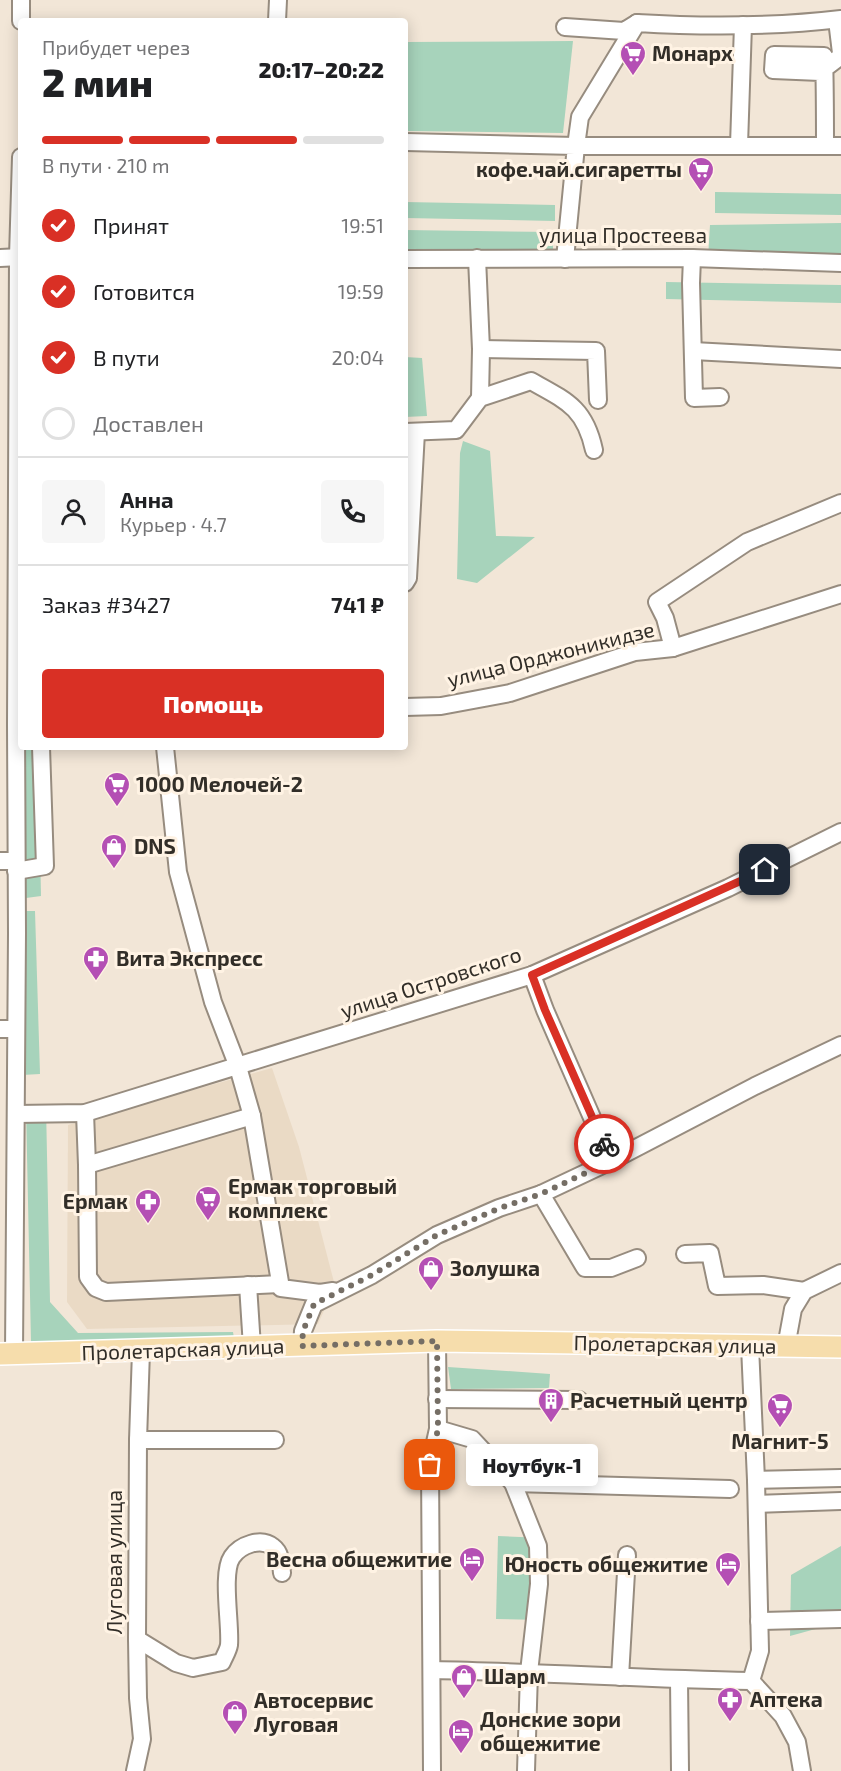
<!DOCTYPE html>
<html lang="ru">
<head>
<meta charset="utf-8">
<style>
  body { margin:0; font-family:"Exo 2",sans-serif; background:#f6f6f6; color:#202124; height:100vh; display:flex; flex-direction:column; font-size:22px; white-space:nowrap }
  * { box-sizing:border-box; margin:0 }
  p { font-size:20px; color:#757577 }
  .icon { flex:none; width:33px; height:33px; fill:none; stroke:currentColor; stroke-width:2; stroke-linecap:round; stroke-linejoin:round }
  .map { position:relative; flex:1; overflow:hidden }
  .drawer { position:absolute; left:18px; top:18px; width:390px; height:732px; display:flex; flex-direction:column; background:#fff; border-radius:6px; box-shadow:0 3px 15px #0003 }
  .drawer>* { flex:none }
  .pin { position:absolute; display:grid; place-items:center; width:51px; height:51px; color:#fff; margin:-26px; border-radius:12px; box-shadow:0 3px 9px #0006 }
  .courier { position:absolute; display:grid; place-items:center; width:60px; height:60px; margin:-30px; border:4px solid #d93025; border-radius:50%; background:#fff; color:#222; box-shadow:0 2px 8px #0007 }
  .bubble { position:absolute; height:42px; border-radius:6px; background:#fff; box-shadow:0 3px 15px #0003; font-size:20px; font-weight:800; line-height:42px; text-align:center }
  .summary em { font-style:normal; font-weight:800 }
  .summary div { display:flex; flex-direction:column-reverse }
  .summary { display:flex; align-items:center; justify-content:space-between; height:102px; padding:0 24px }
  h1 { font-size:39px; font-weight:800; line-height:45px }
  .bar { display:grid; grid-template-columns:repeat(4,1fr); gap:9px 6px; align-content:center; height:72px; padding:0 24px }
  .bar i { height:8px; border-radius:4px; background:#e0e0e0 }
  .bar .selected { background:#d93025 }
  .bar p { grid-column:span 4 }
  .line { display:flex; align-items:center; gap:15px; padding:0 24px; border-top:2px solid #e0e0e0 }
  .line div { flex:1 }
  .round { display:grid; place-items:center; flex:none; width:63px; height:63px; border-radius:6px; background:#f6f6f6 }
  ol { padding:0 24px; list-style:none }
  li { display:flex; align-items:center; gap:18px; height:66px }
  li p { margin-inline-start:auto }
  li .icon { padding:6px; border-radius:50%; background:#d93025; color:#fff; stroke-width:4 }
  li:last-child { color:#757577 }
  li i { width:33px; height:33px; border:3px solid #e0e0e0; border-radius:50% }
  .primary-button { display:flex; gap:12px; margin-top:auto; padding:12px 24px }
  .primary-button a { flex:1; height:69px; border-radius:6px; background:#d93025; color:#fff; font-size:24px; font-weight:800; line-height:69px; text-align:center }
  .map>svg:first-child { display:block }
</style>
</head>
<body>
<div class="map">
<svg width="841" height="1771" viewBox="0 0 841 1771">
  <rect width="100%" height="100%" fill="#f2e6d7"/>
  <path fill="#eadac5" d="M272,1068L299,1147L335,1286L318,1324L87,1329L67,1302L68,1125Z"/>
  <g fill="#a7d3bb">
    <path d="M573,41L563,133L405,131V42Z"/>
    <path d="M715,192L841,194V215L715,213Z"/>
    <path d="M405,202L555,205V221L405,218Z"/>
    <path d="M841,223V257L708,258L710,225Z"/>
    <path d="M405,230L553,232V251L405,252Z"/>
    <path d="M666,282L841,285V303L666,299Z"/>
    <path d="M405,357L422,358L427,416L405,417Z"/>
    <path d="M463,441L490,451L496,536L535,537L477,583L457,579L460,453Z"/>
    <path d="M25,747H38L41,896L26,898Z"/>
    <path d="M20,911H35L40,1074L22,1075Z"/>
    <path d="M46,1106L50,1302L78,1333L233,1332L235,1344L31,1342L26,1108Z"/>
    <path d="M448,1367L550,1374L549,1388L451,1389Z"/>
    <path d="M498,1536L545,1538L542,1620L496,1619Z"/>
    <path d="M841,1546V1622L790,1636L791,1575Z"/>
  </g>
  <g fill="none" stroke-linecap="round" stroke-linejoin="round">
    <defs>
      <g id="minor">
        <path d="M21,0V21"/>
        <path d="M841,19C773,27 705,27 637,23L580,117L576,146H841"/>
        <path d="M837,20L841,53"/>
        <path d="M277,21L278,0"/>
        <path d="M565,27L624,31L637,23"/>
        <path d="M405,142L576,146L565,259"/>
        <path d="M739,145L743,25"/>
        <path d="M825,146C825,116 825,86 824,56L774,55L773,70L820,72L841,56"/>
        <path d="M0,258L21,257"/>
        <path d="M477,258L481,349L480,398"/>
        <path d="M692,258L691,283L694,398L720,397"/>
        <path d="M405,259L692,258L841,263"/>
        <path d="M481,349L596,351L598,400"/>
        <path d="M693,351L841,359"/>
        <path d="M405,432L456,430L480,398L531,381C567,401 585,408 594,450"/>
        <path d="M405,583L408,578L416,432"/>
        <path d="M673,648L665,618L657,602L747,542L841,503"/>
        <path d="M405,707L441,706L510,693L635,652L673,648L841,594"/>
        <path d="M165,747L178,872L213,1002L238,1067L252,1116L281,1288L320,1293L333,1291"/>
        <path d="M0,861H16"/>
        <path d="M16,871L45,866L41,747"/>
        <path d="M532,975L545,1010L611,1161"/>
        <path d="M0,1029H15"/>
        <path d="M85,1113L87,1165L88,1277L96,1288L106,1292L280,1284"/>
        <path d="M16,1114L85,1113L532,975L728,888L841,832"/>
        <path d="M87,1165L252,1116"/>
        <path d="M541,1194L585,1268H611L637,1258"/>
        <path d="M685,1254L710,1253L717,1286L763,1285L804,1291"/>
        <path d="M248,1285L252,1347"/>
        <path d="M302,1346L303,1331L314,1304L372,1275L437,1235L499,1208L541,1194L611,1161L755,1086L841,1045"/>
        <path d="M750,1346L756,1480L760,1651L751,1681"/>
        <path d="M786,1347L793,1309L804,1291L841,1273"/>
        <path d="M14,1354L17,933L16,724L18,257L21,157"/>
        <path d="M437,1399L579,1400"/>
        <path d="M438,1429L472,1439L513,1483L538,1546L539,1584L529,1672L526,1771"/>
        <path d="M138,1440H275"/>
        <path d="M756,1480L841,1478"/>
        <path d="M513,1483L730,1489"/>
        <path d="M757,1504L841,1501"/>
        <path d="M759,1621L841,1619"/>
        <path d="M137,1639L176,1663L193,1668L222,1662C224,1657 228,1651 229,1645C231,1625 221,1573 232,1557C240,1545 261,1537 273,1547C281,1553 281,1564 282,1573"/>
        <path d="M433,1670C539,1672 645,1679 751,1681L783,1716L797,1742L802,1771"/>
        <path d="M620,1677L627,1555"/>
        <path d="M679,1680L680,1771"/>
        <path d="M135,1771L142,1739L138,1698L137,1639L138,1440L141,1351"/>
        <path d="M432,1771L430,1465L438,1429L437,1341"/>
      </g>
      <path id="major" d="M0,1354L437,1341L841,1347"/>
    </defs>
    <use href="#minor" stroke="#978c7f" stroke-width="20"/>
    <use href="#major" stroke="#fff" stroke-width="24"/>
    <use href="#minor" stroke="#fff" stroke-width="16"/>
    <use href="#major" stroke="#f6ddac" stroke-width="21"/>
  </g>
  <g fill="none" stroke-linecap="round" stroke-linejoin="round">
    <path stroke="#756e65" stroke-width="6" stroke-dasharray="0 10.8" d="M430,1465L438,1429L437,1341L302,1346L303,1331L314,1304L372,1275L437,1235L500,1208L541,1194L611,1161L604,1144"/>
    <path stroke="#d93025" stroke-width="8" d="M604,1144L545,1010L532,975L765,870"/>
  </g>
  <defs>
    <symbol id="supermarket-pin" viewBox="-11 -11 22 30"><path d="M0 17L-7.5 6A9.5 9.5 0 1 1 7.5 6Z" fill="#b44fb4" stroke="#fff3e4"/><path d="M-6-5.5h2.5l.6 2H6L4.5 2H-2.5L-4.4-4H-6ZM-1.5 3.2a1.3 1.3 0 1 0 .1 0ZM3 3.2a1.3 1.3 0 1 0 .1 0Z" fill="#fff"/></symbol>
    <symbol id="shop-pin" viewBox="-11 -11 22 30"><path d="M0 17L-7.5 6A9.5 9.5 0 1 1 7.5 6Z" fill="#b44fb4" stroke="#fff3e4"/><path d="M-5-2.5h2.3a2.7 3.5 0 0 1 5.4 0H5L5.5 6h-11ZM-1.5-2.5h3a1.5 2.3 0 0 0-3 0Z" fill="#fff"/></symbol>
    <symbol id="pharmacy-pin" viewBox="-11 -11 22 30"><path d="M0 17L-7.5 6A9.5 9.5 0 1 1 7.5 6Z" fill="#b44fb4" stroke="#fff3e4"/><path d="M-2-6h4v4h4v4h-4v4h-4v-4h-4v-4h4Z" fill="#fff"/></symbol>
    <symbol id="building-pin" viewBox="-11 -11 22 30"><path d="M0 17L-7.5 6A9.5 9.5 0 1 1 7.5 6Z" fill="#b44fb4" stroke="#fff3e4"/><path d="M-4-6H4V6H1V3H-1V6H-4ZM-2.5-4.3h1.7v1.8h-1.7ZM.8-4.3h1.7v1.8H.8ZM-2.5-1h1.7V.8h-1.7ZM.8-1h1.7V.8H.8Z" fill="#fff"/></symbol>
    <symbol id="hotel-pin" viewBox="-11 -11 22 30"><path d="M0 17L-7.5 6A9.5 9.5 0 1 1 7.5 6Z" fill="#b44fb4" stroke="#fff3e4"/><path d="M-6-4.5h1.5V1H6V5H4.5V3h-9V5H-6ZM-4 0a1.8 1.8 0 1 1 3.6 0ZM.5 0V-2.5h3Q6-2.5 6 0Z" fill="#fff"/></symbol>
  </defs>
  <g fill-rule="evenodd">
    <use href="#supermarket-pin" x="618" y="39" width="30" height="40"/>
    <use href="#supermarket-pin" x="686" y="155" width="30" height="40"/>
    <use href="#supermarket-pin" x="102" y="770" width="30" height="40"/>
    <use href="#shop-pin" x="99" y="832" width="30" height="40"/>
    <use href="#pharmacy-pin" x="81" y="944" width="30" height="40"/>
    <use href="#supermarket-pin" x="193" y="1184" width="30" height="40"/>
    <use href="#pharmacy-pin" x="133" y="1187" width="30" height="40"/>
    <use href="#shop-pin" x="416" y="1254" width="30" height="40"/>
    <use href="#building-pin" x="536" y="1386" width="30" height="40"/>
    <use href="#supermarket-pin" x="765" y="1391" width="30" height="40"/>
    <use href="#hotel-pin" x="457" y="1545" width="30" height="40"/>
    <use href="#hotel-pin" x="713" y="1550" width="30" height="40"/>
    <use href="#shop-pin" x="449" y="1662" width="30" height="40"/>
    <use href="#pharmacy-pin" x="715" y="1685" width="30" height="40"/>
    <use href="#shop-pin" x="220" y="1698" width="30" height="40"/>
    <use href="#hotel-pin" x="446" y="1717" width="30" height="40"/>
  </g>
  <g text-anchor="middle" stroke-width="6" stroke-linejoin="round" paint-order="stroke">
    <g font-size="21" font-weight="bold" fill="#322e28" stroke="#fff3e4" text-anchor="start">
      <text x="652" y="61">Монарх</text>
      <text x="682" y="177" text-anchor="end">кофе.чай.сигаретты</text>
      <text x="136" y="792">1000 Мелочей-2</text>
      <text x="134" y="854">DNS</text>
      <text x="116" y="966">Вита Экспресс</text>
      <text x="228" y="1194">Ермак торговый<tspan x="228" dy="24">комплекс</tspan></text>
      <text x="128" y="1209" text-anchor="end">Ермак</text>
      <text x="450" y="1276">Золушка</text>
      <text x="570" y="1408">Расчетный центр</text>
      <text x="780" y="1449" text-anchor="middle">Магнит-5</text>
      <text x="452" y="1567" text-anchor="end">Весна общежитие</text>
      <text x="708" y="1572" text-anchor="end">Юность общежитие</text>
      <text x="484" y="1684">Шарм</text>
      <text x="750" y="1707">Аптека</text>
      <text x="254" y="1708">Автосервис<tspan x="254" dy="24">Луговая</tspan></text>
      <text x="480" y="1727">Донские зори<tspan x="480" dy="24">общежитие</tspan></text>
    </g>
    <g font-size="21" fill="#322e28" stroke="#fff3e4">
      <text x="623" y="243">улица Простеева</text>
      <text transform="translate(551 655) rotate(-14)" y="7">улица Орджоникидзе</text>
      <text transform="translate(431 983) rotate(-18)" y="7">улица Островского</text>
      <text transform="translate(675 1345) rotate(1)" y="7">Пролетарская улица</text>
      <text transform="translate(183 1350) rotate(-2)" y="7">Пролетарская улица</text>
      <text transform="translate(115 1562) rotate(-90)" y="7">Луговая улица</text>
    </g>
  </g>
</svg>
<div class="pin" style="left:430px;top:1465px;background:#ea580c"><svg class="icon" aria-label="bag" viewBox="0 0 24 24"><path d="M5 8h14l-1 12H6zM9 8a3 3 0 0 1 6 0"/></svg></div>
<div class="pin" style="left:765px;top:870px;background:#1f2937"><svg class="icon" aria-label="home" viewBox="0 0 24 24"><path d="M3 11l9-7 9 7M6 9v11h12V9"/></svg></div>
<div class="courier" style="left:604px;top:1144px"><svg class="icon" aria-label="bike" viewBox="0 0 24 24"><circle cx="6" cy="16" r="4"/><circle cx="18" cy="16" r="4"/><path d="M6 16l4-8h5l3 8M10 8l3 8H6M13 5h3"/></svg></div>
<div class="bubble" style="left:466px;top:1444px;width:132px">Ноутбук-1</div>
<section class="drawer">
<div class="summary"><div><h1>2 мин</h1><p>Прибудет через</p></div><em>20:17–20:22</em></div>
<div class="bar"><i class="selected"></i><i class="selected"></i><i class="selected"></i><i></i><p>В пути · 210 m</p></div>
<ol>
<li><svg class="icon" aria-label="check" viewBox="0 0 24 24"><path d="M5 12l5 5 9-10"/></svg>Принят<p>19:51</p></li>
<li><svg class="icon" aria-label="check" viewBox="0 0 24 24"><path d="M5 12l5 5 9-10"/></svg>Готовится<p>19:59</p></li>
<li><svg class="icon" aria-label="check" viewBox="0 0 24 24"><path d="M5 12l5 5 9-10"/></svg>В пути<p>20:04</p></li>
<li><i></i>Доставлен</li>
</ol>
<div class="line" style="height:108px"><a class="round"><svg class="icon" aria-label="person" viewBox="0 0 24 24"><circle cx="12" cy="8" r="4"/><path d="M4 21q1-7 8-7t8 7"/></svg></a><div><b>Анна</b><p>Курьер · 4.7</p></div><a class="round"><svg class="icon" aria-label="phone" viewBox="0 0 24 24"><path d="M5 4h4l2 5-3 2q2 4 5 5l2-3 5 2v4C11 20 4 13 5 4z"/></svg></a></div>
<div class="line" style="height:78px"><div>Заказ #3427</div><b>741 ₽</b></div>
<div class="primary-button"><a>Помощь</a></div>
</section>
</div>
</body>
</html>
